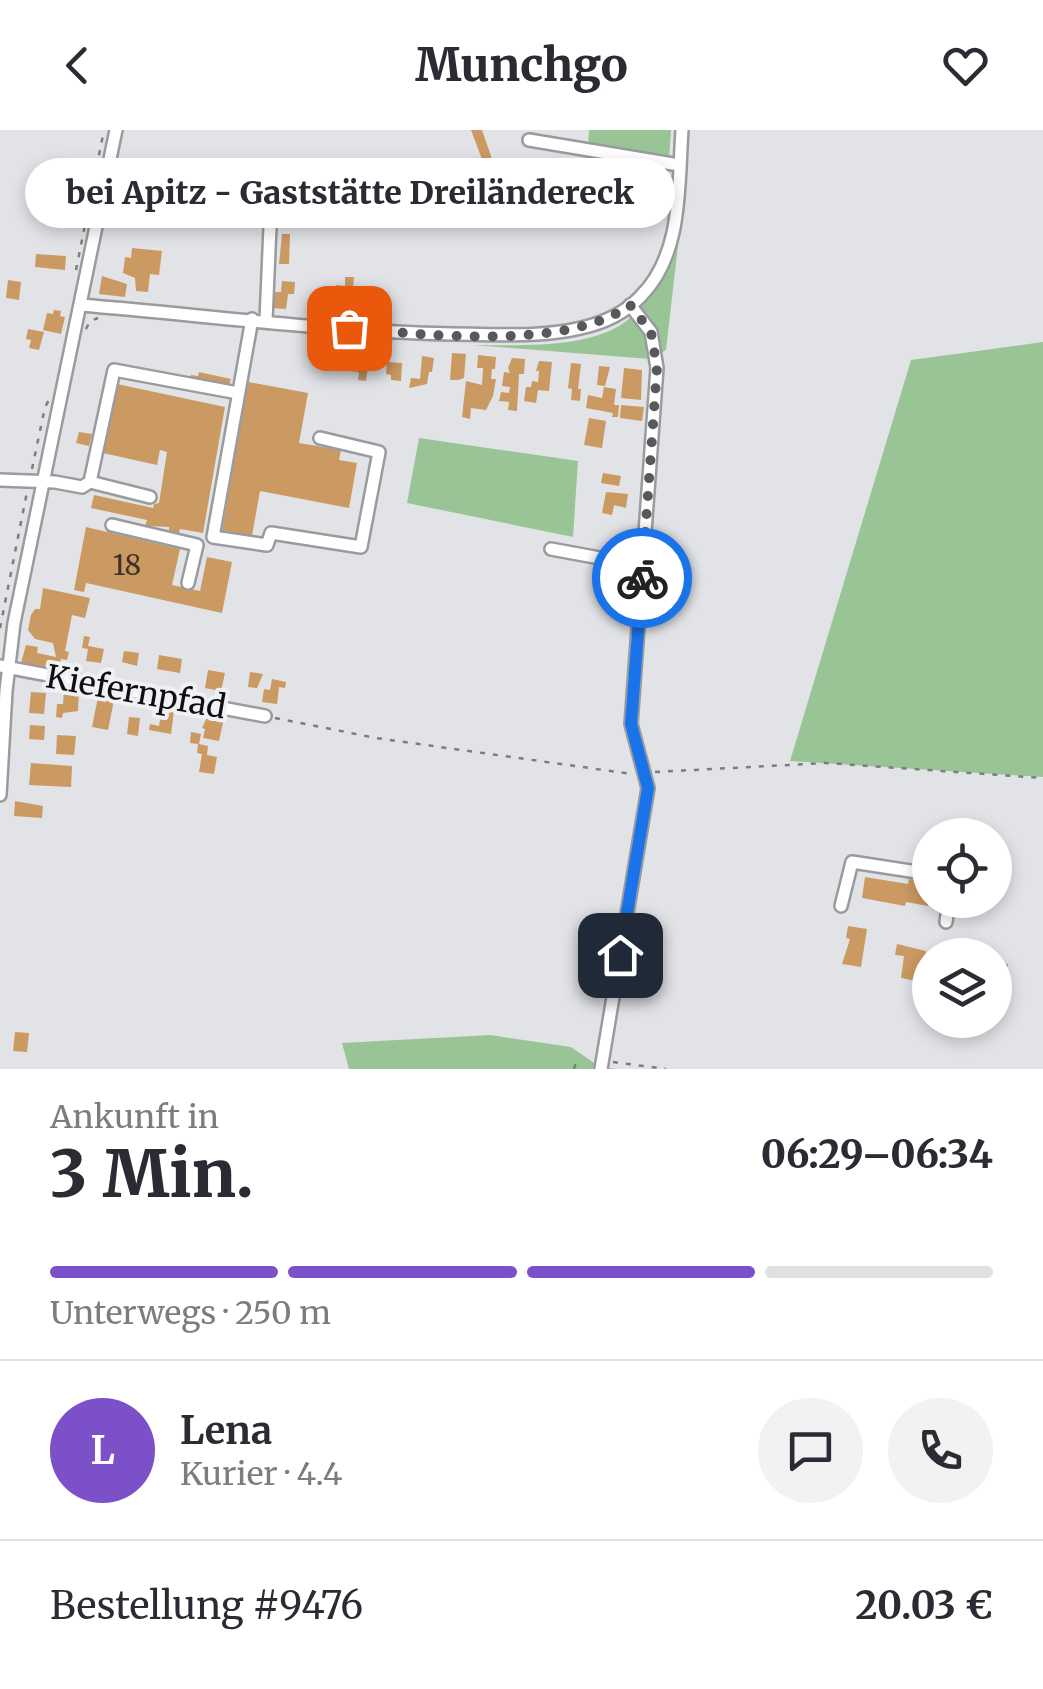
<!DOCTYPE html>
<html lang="de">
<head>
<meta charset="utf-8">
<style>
  body { margin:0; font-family:Merriweather,serif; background:#f2f2f3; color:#2b2b33; height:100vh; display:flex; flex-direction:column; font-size:38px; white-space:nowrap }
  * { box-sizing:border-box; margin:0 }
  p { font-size:32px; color:#7c7c81 }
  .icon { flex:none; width:55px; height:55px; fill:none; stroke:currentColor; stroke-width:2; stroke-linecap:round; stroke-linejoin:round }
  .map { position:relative; height:939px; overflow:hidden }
  .drawer { display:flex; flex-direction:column; background:#fff; flex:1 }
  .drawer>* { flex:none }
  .buttons { position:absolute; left:912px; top:688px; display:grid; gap:20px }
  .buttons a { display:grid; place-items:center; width:100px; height:100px; border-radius:50%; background:#fff; box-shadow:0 5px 15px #0003; font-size:50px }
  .pin { position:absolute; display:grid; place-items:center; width:85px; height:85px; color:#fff; margin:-42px; border-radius:20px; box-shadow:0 5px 15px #0006 }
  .courier { position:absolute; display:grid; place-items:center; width:100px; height:100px; margin:-50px; border:8px solid #1a73e8; border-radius:50%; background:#fff; color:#222; box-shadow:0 2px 12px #0007 }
  .bubble { position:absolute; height:70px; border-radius:35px; background:#fff; box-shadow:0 5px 15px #0003; font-size:32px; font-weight:800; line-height:70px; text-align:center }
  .head em { font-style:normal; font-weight:800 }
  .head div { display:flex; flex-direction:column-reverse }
  .head { display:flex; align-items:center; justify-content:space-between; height:170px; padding:0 50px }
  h1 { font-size:65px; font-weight:800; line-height:75px }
  .bar { display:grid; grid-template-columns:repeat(4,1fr); gap:15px 10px; align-content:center; height:120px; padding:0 50px }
  .bar i { height:12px; border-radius:8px; background:#e1e1e2 }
  .bar .current { background:#7c50c9 }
  .bar p { grid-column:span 4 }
  .line { display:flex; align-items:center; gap:25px; padding:0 50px; border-top:2px solid #e1e1e2 }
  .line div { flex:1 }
  .round { display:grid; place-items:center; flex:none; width:105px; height:105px; border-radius:52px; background:#f2f2f3 }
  header { display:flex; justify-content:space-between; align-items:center; height:130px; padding:0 50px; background:#fff; font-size:45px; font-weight:800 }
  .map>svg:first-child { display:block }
</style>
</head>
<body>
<header><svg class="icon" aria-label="back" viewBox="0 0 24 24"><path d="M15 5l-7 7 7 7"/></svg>Munchgo<svg class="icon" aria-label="heart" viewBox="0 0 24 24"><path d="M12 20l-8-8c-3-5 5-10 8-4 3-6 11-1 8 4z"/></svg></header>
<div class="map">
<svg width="1043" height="939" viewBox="0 0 1043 939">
  <rect width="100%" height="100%" fill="#e2e3e7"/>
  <g fill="#99c596">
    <path d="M589,0H671L669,30L588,17Z"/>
    <path d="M678,116L666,220L650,229L473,215C518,215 596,220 631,187C652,169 664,140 678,116Z"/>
    <path d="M1043,212V647L790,631L911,230Z"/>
    <path d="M419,308L578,331L573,407L407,373Z"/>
    <path d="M490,905L571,917L600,937L617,939H349L342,913Z"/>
  </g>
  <g fill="#cb9962">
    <path d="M471,0H482L492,29L483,32Z"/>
    <path d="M277,71H292L291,97L276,96Z"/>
    <path d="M282,104H290L289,134H279Z"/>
    <path d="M132,118L162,121L159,145L150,144L148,162L136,161L135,148L123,143L125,127L131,128Z"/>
    <path d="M36,124L66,126L65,140L35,137Z"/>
    <path d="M102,146L127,154L125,167L99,164Z"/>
    <path d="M345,147H354L351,185L321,181L322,169L335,173L336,155L345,156Z"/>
    <path d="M8,150L21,152L19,170L6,168Z"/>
    <path d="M282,151L295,152L294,164H288L286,179L270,178L271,162H281Z"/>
    <path d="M54,180L61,181L60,186L65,187L61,204L43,200L47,183L53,184Z"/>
    <path d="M28,199L44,202L39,220L29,218L31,210L26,209Z"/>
    <path d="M332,221L342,223L340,240L329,239Z"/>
    <path d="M452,223L466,224L464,248L458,250H450Z"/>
    <path d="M478,225L496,227L495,239H492L491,249H496L493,266L486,280L471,278L470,289L462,287L466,251L482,255L483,238H477Z"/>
    <path d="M422,226L434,228L432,242H429L427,254L409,258L411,248L420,249Z"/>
    <path d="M351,228L369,230L366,251L358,250L359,242L350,241Z"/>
    <path d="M512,228L525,229L524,244H519L517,281L508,280L509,272L499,271L501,262L509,263L510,257L502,256L504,242L510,243L508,238Z"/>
    <path d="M539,231L552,232L549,261L538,260L536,273L524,271L526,257H531L532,251L538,252L539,241H536Z"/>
    <path d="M387,232L402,233L401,251L391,250V245L386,244Z"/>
    <path d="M571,233L581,234L578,259H581L580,271L571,270L572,259L568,258Z"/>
    <path d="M599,236L610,237L605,256L597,255Z"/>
    <path d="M624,238L642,240L641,270L621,268Z"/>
    <path d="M199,242L231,249L229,255L190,250L191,245L198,246Z"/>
    <path d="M248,252L308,263L299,313L341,320L339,330L357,333L349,378L260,361L252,406L222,401Z"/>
    <path d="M117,254L225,277L203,403L180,399L179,404L169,402V397L145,396L147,390L91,378L94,365L153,378L154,374L159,373L167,322L160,320L157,335L103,323Z"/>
    <path d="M604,257L616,259L614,275H619L618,287H612L613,283L586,278L588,265L602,268Z"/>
    <path d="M621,275L644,277L642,291L620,288Z"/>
    <path d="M589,288L606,291L602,318L584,315Z"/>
    <path d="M79,302L92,304L89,316L76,313Z"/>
    <path d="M603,343L621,346L619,356L601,353Z"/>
    <path d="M606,362L628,364L626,378L614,375L612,385L602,383Z"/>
    <path d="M86,397L180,419L172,455L200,461L207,427L232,432L222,483L86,453L84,462L74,460Z"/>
    <path d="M43,458L90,468L85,488L72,485L65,521L69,522L67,530L61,529L59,536L49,534L48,539L21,533L26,515L38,517L37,523L56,527L53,513L35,509L28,500L31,485L35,479H40Z"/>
    <path d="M84,506L90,507L88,516L104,519L101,533L86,531L88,519L82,518Z"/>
    <path d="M124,521L139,523L137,536L122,532Z"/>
    <path d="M159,525L182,529L180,543L157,539Z"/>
    <path d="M208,540L225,543L221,561L205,558Z"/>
    <path d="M250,542L263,544L257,558L248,557Z"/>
    <path d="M272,549L286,552L285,558L279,557L277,574L262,572L264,559L270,560Z"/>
    <path d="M64,561L79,562L78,581L63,583L62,588L56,587L57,574H63Z"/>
    <path d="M31,562L46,563L44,584L29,583Z"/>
    <path d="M98,567L114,570L108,600L92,597Z"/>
    <path d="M162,579L174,581L171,604L149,600L150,594L159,596Z"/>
    <path d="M208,585L224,588L219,611L203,608L205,599L202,598Z"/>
    <path d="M129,587L140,588L138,606L127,604Z"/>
    <path d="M30,595L45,596L44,610L29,609Z"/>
    <path d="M191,602L201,604L199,614L208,616L207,625L217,627L214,644L199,642L202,624L197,623L198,614L190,613Z"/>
    <path d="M57,605L76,606L74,625L56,624Z"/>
    <path d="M31,633L72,636L71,657L29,655Z"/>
    <path d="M15,671L43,676L42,688L14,686Z"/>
    <path d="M865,747L908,754L909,749L930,752L928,776L906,772L905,776L862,768Z"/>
    <path d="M848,796L867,799L861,837L842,834L850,809L846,808Z"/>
    <path d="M897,814L926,821L921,852L901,848L904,826L895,825Z"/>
    <path d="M995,832L1008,834L1004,864L995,863Z"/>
    <path d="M15,902L29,903L27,922L13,921Z"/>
  </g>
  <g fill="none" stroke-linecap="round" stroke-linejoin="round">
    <defs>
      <g id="minor">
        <path d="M529,10L679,35"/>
        <path d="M80,175C204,185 328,202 452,204C495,204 540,208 581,198C604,193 625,183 641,166C683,124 678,55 682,0"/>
        <path d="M252,189L213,407L267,415L271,403L361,417L379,322L320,308"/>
        <path d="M266,190L270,97"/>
        <path d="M0,350L55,352L82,357L90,352L114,240L238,263"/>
        <path d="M90,352L150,367"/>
        <path d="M112,395L197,415L188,453"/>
        <path d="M551,419L643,436"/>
        <path d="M0,536L265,586"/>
        <path d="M0,665L6,561L14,493L116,0"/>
        <path d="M841,776L852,732L930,744"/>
        <path d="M946,792L949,770"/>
        <path d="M601,939L648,658L631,594L657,238L651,202L630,175"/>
      </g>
    </defs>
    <use href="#minor" stroke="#9a9b9f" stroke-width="16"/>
    <g stroke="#7c7d7f" stroke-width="2.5" stroke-dasharray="5 8" stroke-linecap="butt">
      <path d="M76,140L104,0"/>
      <path d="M86,199L90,191L98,188"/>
      <path d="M32,339L45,277L49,270"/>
      <path d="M0,498L27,362"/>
      <path d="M275,588L376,608L632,644"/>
      <path d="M655,642L826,633L1043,648"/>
      <path d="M613,932L666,939"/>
      <path d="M574,939L576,932"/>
    </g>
    <use href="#minor" stroke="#fff" stroke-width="11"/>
  </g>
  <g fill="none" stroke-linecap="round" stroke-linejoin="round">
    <path stroke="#59595b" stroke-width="10" stroke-dasharray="0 18" d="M349,198C425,205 568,221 630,175L651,202L657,238L642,448"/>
    <path stroke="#1a73e8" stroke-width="12" d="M620,825L648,658L631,594L642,448"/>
  </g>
  <g text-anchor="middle" stroke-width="8" stroke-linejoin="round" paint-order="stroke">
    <g font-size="28" fill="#3e3224">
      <text x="127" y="445">18</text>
    </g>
    <g font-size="32" fill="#0f0f10" stroke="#f0f1f5">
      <text transform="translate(136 562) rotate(10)" y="11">Kiefernpfad</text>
    </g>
  </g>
</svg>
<div class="buttons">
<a><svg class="icon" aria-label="locate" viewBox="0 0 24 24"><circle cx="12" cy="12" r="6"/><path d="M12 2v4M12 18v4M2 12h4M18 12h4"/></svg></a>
<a><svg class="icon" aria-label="layers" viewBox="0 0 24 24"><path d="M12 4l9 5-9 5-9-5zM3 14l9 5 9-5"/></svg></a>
</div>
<div class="pin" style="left:349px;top:198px;background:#ea580c"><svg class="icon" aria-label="bag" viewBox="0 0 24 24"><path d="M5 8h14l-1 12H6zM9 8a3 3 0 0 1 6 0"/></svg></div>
<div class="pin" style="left:620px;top:825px;background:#1f2937"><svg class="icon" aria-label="home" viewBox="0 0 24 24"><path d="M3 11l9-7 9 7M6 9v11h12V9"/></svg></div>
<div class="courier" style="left:642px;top:448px"><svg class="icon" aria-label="bike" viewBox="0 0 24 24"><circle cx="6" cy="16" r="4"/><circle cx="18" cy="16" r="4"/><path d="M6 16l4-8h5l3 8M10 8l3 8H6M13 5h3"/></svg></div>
<div class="bubble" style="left:25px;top:28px;width:650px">bei Apitz - Gaststätte Dreiländereck</div>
</div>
<section class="drawer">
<div class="head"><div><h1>3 Min.</h1><p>Ankunft in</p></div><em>06:29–06:34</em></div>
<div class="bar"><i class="current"></i><i class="current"></i><i class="current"></i><i></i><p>Unterwegs · 250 m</p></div>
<div class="line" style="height:180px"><b class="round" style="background:#7c50c9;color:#fff">L</b><div><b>Lena</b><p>Kurier · 4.4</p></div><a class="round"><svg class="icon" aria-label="chat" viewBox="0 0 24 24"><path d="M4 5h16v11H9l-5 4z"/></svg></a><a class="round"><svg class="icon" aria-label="phone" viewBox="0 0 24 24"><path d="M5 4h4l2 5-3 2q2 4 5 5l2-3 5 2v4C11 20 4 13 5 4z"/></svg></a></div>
<div class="line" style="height:130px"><div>Bestellung #9476</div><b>20.03 €</b></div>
</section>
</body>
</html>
